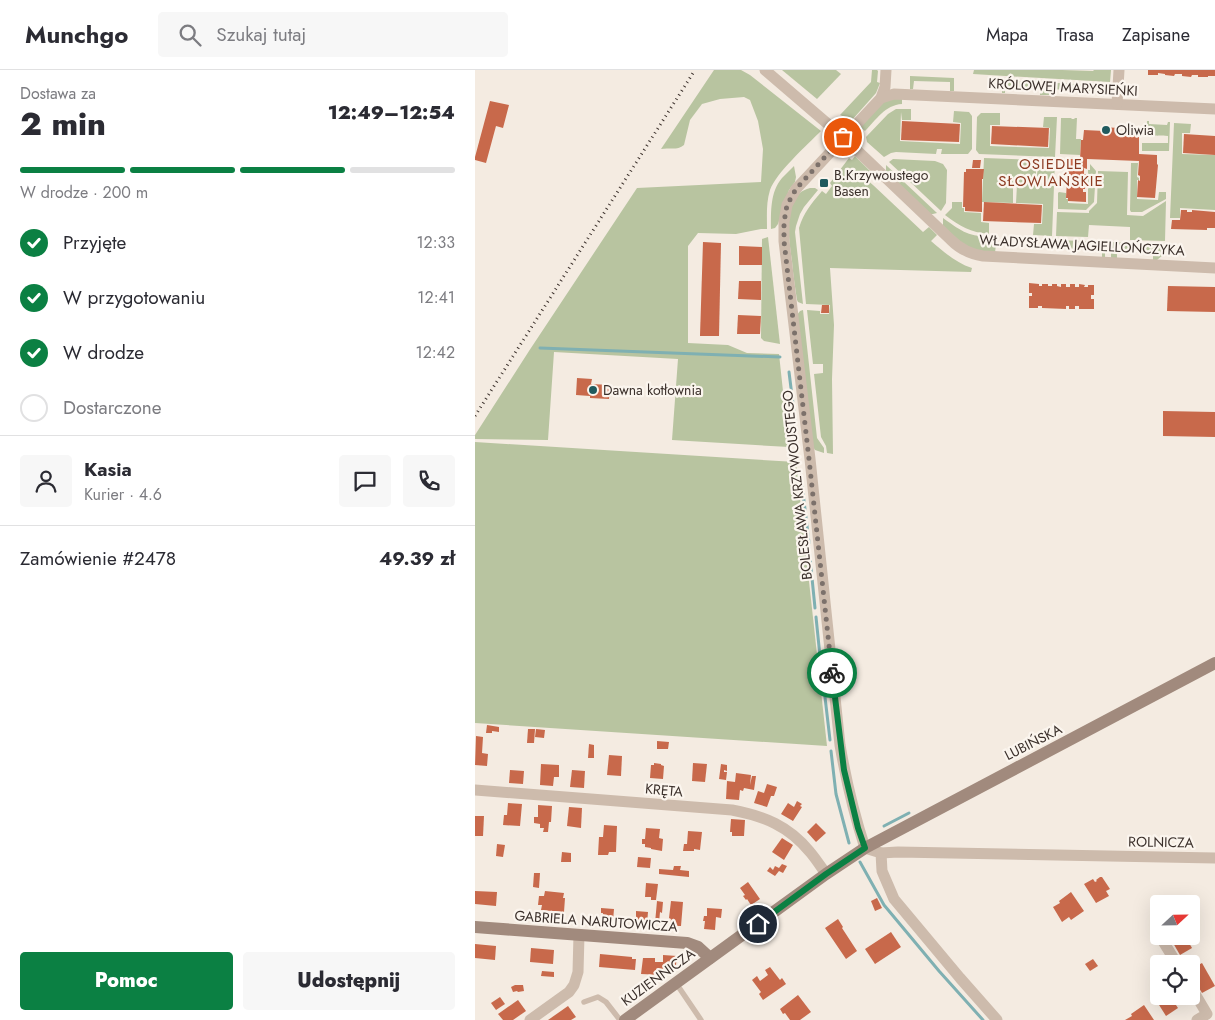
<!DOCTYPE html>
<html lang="pl">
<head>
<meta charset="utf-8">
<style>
  body { margin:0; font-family:Jost,sans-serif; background:#f7f7f7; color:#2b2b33; height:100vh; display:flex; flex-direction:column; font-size:19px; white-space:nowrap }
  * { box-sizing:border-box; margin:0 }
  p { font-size:16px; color:#7c7c81 }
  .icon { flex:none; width:28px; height:28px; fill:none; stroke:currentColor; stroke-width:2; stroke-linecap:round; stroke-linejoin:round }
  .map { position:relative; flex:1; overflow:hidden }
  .sheet { display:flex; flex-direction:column; background:#fff; width:475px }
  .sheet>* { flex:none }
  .needle { width:32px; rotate:68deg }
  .controls { position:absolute; left:675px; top:825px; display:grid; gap:10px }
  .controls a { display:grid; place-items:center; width:50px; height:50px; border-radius:5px; background:#fff; box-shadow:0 5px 20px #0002; font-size:25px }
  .pin { position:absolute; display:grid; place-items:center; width:42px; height:42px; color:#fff; margin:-21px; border:2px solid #fff; border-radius:50%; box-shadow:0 1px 5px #0007 }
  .courier { position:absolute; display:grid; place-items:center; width:50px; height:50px; margin:-25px; border:4px solid #0b8043; border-radius:50%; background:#fff; color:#222; box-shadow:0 1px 6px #0007 }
  .head em { font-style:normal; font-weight:800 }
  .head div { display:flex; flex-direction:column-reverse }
  .head { display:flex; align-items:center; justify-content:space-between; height:85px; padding:0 20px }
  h1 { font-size:32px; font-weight:800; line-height:38px }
  .bar { display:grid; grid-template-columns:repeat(4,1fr); gap:8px 5px; align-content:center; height:60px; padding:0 20px }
  .bar i { height:6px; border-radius:4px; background:#e1e1e2 }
  .bar .current { background:#0b8043 }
  .bar p { grid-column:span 4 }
  .line { display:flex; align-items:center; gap:12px; padding:0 20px; border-top:1px solid #e1e1e2 }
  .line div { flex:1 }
  .round { display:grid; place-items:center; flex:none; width:52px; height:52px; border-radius:5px; background:#f7f7f7 }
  ol { padding:0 20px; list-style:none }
  li { display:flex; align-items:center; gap:15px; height:55px }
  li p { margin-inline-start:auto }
  li .icon { padding:5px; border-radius:50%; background:#0b8043; color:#fff; stroke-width:4 }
  li:last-child { color:#7c7c81 }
  li i { width:28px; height:28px; border:2px solid #e1e1e2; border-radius:50% }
  .button { display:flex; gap:10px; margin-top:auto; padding:10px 20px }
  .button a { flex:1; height:58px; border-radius:5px; background:#0b8043; color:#fff; font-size:20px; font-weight:800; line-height:58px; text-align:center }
  .button a+a { background:#f7f7f7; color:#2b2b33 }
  header { display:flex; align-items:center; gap:30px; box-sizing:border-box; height:70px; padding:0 25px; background:#fff; border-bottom:1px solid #e1e1e2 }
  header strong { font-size:24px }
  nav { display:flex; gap:28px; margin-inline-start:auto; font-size:18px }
  .search { width:350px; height:45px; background:#f7f7f7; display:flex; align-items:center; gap:12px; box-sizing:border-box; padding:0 18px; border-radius:5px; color:#7c7c81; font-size:19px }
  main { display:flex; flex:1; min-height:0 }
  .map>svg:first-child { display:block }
</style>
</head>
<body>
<header>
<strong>Munchgo</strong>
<div class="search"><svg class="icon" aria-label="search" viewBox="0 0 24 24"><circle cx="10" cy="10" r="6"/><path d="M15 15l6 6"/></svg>Szukaj tutaj</div>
<nav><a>Mapa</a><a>Trasa</a><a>Zapisane</a></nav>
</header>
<main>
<section class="sheet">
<div class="head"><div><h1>2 min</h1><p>Dostawa za</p></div><em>12:49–12:54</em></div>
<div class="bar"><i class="current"></i><i class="current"></i><i class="current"></i><i></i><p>W drodze · 200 m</p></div>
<ol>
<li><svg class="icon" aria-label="check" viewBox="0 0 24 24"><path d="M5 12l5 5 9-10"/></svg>Przyjęte<p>12:33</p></li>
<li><svg class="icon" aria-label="check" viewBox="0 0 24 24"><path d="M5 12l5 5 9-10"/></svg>W przygotowaniu<p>12:41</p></li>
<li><svg class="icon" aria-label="check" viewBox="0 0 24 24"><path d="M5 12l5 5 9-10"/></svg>W drodze<p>12:42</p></li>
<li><i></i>Dostarczone</li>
</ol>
<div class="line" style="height:90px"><a class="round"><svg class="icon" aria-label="person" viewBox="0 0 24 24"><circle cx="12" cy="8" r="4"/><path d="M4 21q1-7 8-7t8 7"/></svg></a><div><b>Kasia</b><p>Kurier · 4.6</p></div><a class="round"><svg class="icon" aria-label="chat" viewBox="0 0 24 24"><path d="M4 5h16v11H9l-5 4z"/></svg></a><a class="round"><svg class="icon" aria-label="phone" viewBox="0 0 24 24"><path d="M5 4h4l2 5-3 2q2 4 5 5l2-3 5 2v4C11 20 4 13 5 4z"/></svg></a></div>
<div class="line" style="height:65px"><div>Zamówienie #2478</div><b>49.39 zł</b></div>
<div class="button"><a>Pomoc</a><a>Udostępnij</a></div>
</section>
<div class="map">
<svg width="740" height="950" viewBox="0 0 740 950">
  <rect width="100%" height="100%" fill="#f4ebe1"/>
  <g fill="#b8c4a0">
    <path d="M239,0H266L275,5L346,61C332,75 301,103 295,120C291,133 292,146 292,159H286L261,164L223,163L213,176V273L253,275L272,283L304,284L314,377L197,370L203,289L79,282L73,370L0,369V365L54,281L162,118L286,112L288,79L283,51L275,30L269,27L245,29L227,34L215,50L209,75C202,81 194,77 186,79Z"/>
    <path d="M307,0H361L366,4L342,29Z"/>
    <path d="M397,0H402L403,1L402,12L405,13L401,23L377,50L365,45L396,12Z"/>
    <path d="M499,0H587L618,1L619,0H636L635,12L498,4Z"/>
    <path d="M435,6L479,8V21H475V12L439,11L438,19H435Z"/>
    <path d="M527,10L636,16L634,21L630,25H626V22L575,19L574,25H565V18L530,16V23H527Z"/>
    <path d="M427,28V34C410,35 401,50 390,61L385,57L408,32L414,29Z"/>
    <path d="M421,39H436V50H427L426,42L425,71L485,74L486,53L478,52L479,41L494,42L497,46V79L493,84H466L467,79H462L461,84L421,82L416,83L409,87L392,72L391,67L413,44Z"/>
    <path d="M506,43H525V55H515V76L574,78L575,58L568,57L569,47H582L580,87L504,84L501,80L502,47Z"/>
    <path d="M586,48H596L597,49H599L600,48H602L601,69H606L605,85L585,84Z"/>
    <path d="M672,51H674V54L692,55L693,52H695L694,81H667V73H693V66C678,65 671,69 672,51Z"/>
    <path d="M699,53L716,54L715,63H707V84L740,85V140L705,138V148H695Z"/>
    <path d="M380,86L397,103L391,109L398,115L448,162L454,157L462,165L456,171C469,182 481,193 497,198L496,202L355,198L359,255L357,309L358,384L352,383L351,376L346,367L339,304L348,303V294H338L332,240L345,241V244H354L355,235L331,234L324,158C329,142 336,134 347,121L351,124L357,116L355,113L374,88L377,90Z"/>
    <path d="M509,88L561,90V116H579L577,166L558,165L559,154H567L568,134L541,133L542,115H538V133L507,132Z"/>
    <path d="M418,89L460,91L468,94L472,100L471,133L466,141L414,92Z"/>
    <path d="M568,90L580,91L579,114L568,113V110L563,108L562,105L563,96L568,93Z"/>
    <path d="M656,93H663L662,107L664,108V110H662V129L683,130L684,122H691V129L667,142H656L655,140Z"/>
    <path d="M615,94L621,101L619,132L611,140L583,139V123L584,122L591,123V129H593V133L613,134V100H615Z"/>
    <path d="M411,95L462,143L458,144H454L411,102Z"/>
    <path d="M319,96L321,107L320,112L314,120L303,154L300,158L296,159C296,142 295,122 307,108C311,104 315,100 319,96Z"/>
    <path d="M623,101L653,102L652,145L668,146L691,131L690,171L655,170V157L614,155L613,167L581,166L582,142L614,143V141L622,133Z"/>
    <path d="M335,118H340L343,120L329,137L325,144L321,156L320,162L328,234L323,232L322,230C320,217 318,204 317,191C314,170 306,125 335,118Z"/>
    <path d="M477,132H487V138H489V142L506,143V152L514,153V164C495,162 486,157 470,145L477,138Z"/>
    <path d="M468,148C489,163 493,166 518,167L521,174L520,183C495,182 485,173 468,156Z"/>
    <path d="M293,167L305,274L289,271L286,268L287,169Z"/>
    <path d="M581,170L690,174L689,184L682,190H678V183L642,181V188H636V180H630V188L627,187V180L580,178Z"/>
    <path d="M328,240L342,368L349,378V383L340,380L338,377L322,245L325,241Z"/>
    <path d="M0,372L321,392L352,676L0,653Z"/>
  </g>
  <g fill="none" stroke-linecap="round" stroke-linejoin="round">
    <g stroke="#7fb0b2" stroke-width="3">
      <path d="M65,278L305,287"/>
      <path d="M314,302L320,350"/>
      <path d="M327,414L334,473"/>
      <path d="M334,478L340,538"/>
      <path d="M341,547L347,606"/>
      <path d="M348,610L355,670"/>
      <path d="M356,681L361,724L374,773"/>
      <path d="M409,756L434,743"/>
      <path d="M385,792L409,835L464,901L508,950"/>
    </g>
  </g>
  <g fill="#c8694b">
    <path d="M673,0H740V6H733V7H723V5H717L716,7L707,6V4H700L699,6L690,5V4L683,3V5H673Z"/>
    <path d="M15,31L34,35L28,58L21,56L11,93L0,90V87Z"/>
    <path d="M427,51L485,54L484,72L426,70Z"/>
    <path d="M517,56L574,58L573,77L516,74Z"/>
    <path d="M629,57L643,58V62L664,63V84L682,85V94L683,95L680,128L662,127L663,110L665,111V106L663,105L664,91L612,89V99L609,98V104H611L610,119H608V122H611V132L593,131V128H591L593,92L594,93L595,89H605L606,70H608L609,60L629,61Z"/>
    <path d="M709,64L740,66V85L708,83Z"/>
    <path d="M498,90H506L505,98H497Z"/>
    <path d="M491,99H509L508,109H507V142L490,141V137H488L489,102H491Z"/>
    <path d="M509,132L567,135L566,153L508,151Z"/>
    <path d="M706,140H712V142H717V140L740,142V158H732V160L696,159L697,150H705Z"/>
    <path d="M228,172L246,173L244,266H225Z"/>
    <path d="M264,176L287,177V195H264Z"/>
    <path d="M264,211H286V230L263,229Z"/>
    <path d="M554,213L564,214V216H567V214H573V216H577V214H582V216L586,217V214H591V217H595V214H600V217H604V214L610,215L609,217H613V215H619V225H616V229H619V239H604V236H600V239H594V236H591V239L567,238V236H563V238H554V226H557V223H554Z"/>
    <path d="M693,216L740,217V242L692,241Z"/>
    <path d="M347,235H354V243H346Z"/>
    <path d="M263,245L286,246L285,264H262Z"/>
    <path d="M102,308L117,309L116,314L135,315L134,329L115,328V326L101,325Z"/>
    <path d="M688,341L740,342V367L688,366Z"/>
    <path d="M12,655L24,657V662L17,661V663H11Z"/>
    <path d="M53,659H60L59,673H52Z"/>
    <path d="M61,659L70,660L69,668L60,667Z"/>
    <path d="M1,666L8,667L7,683L13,684L12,696L0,695Z"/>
    <path d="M182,671L194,672L193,679H182Z"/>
    <path d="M114,674L119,675V688H113Z"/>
    <path d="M134,685L147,686L146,706L132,705Z"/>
    <path d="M179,693L186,694V695L189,696L188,709L175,708L176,695H179Z"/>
    <path d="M218,693L232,694L230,712L217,711Z"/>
    <path d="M66,694L84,695V707H79L78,716L65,715Z"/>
    <path d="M246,694L252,695V701L249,700V702H252L251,710L244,709Z"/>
    <path d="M35,700L49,701L48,714L34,713Z"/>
    <path d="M97,700L110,701L109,718L95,717Z"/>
    <path d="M261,703L276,705L275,715L277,706H281L279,720L269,718L268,721L265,720L264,730L251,729L252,711L260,712Z"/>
    <path d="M292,714L302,717L299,726H296L292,737L279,733L283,721L289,723Z"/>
    <path d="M322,731L327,734L325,736L327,737L318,751L306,744L313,733L319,737Z"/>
    <path d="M33,733L47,734L45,756L28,755L29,745H32Z"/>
    <path d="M63,735L77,736L76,752H74L73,762H68L69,758H65V754L59,753V747H63Z"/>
    <path d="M94,737L107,738L106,758L92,756Z"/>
    <path d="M0,746H9L8,766H0Z"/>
    <path d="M256,749L270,750L269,766H257V762H255Z"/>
    <path d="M341,753L351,763L341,772L332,762Z"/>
    <path d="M129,755L142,756L141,782H134L133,785H123L124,767H128Z"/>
    <path d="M171,758L185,759L184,768L188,769L187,781L176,779V778L170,777V774H167V769H170Z"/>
    <path d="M213,761L227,762L225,780L219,779V781H208L209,774H212Z"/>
    <path d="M307,768L318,775L309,790L297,782Z"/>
    <path d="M22,774L30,775L28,787L21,786Z"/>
    <path d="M87,782L96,783V792H86Z"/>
    <path d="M163,787L176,788L175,798L162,797Z"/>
    <path d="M307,794L312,796L308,803L304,801L300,806L292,801L295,797L298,800L300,796L304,798Z"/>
    <path d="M199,796H206L205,800L214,801V807L184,804V799L198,800Z"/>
    <path d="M59,803H65L64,818L58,817Z"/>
    <path d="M625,807H627L635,819L631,821L634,826L621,833L609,814L618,809L620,812L622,811L621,810Z"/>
    <path d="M273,812L285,829L276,835L272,829L271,830L268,826L270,825L265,818Z"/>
    <path d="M171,813L183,814L181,830H176V827H170Z"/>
    <path d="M0,821L22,822L21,836L0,834Z"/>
    <path d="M70,821L89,823L88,828H90L89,842L66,840L67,835H63L64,826H69Z"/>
    <path d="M596,822L609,841L596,850L594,847L587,852L578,837L585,833L584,831Z"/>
    <path d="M402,828L407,838L400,841L396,831Z"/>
    <path d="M182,831L188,832L187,843L185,842L184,853H180Z"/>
    <path d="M196,831L208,832L206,856H195L196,849L194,848Z"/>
    <path d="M126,838L139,839L138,851L127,850L128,843H126Z"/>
    <path d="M232,838L247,839L246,848L241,847L240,860L229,859L230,851H228L229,846H232Z"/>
    <path d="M161,841L173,842L172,854L161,853Z"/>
    <path d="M363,849L368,857L367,858L382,881L371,889L350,858Z"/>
    <path d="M416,862L426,877L400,894L390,879Z"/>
    <path d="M694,866H710L717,878L705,885Z"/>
    <path d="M0,874L21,876L20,890L0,888Z"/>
    <path d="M56,878L79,880L78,894L55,892Z"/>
    <path d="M125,884L157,887V889H161L160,900L124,897Z"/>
    <path d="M188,885L202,886L201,895L187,905L166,904L168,888H180V892H188Z"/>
    <path d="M618,889L623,896L615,901L610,894Z"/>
    <path d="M727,893L740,916L727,923L716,904V899Z"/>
    <path d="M295,897L305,910L307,908L311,914L288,930L284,924L286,922L277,910L282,906L285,911L293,905L290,900Z"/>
    <path d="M67,901L79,902V907L66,906Z"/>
    <path d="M40,915H48L49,921L43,922L42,921L38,922L36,917Z"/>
    <path d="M684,924V926H695L703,938L691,946L679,927Z"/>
    <path d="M323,925L336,942L325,950H315L310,943L308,944L305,939Z"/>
    <path d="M25,927L30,934L21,940L16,933Z"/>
    <path d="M43,930L51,941L38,950H28L23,944Z"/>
    <path d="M669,935L679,950H650L657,946L656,944Z"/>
    <path d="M93,936L101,947L96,950H73Z"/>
  </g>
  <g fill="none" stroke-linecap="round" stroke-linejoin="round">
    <g stroke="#cdbbac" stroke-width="5.5">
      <path d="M200,913L205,919L226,950"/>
      <path d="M109,932L123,927L131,932L145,950"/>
    </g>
    <g stroke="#cdbbac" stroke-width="11">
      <path d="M290,0L368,67L476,170C485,179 495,184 508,186L740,198"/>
      <path d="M411,0L410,17L406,28L321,119L312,135L309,152V171L335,389L365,675C371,710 379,744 390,778L406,783L407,801L419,829L485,908L522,950"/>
      <path d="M406,28L419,24L740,39"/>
      <path d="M642,34L644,0"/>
      <path d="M0,720L257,740C289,746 314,756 335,782C341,789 346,797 351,804"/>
      <path d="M406,783L423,782L740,788"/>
      <path d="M686,868L702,894"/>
      <path d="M716,917L732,944L722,950"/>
      <path d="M55,950L94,922L99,915L103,902L104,865"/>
    </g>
    <g stroke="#a18a7d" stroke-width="12">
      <path d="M0,857L212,873L223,877L235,888"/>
      <path d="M150,950L351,804L390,778L740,593"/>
    </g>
    <path stroke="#3b302b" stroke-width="3" stroke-dasharray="1 4" stroke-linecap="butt" d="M0,346L220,0"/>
  </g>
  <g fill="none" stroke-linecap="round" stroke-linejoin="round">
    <path stroke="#7c716b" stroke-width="5" stroke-dasharray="0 9" d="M357,603L334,389L309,171V152L312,135L321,119L368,67"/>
    <path stroke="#0b8043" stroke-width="6" d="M283,854L351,804L390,778L383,758L369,700L357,603"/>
  </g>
  <g fill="#1f5a5e" stroke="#fbf5ee" stroke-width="2">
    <circle cx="631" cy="60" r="5"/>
    <rect x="344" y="108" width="10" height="10" rx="2.5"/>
    <circle cx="118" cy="320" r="5"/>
  </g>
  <g text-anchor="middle" stroke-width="4.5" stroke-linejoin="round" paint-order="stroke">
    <g font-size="14" fill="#3b302b" stroke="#fbf5ee">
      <text transform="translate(588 17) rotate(3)" y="5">KRÓLOWEJ MARYSIEŃKI</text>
      <text transform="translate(607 175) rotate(3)" y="5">WŁADYSŁAWA JAGIELLOŃCZYKA</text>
      <text transform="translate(322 415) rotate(-96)" y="5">BOLESŁAWA KRZYWOUSTEGO</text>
      <text transform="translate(558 672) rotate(-27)" y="5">LUBIŃSKA</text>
      <text transform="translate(189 720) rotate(5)" y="5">KRĘTA</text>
      <text transform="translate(686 772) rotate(1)" y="5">ROLNICZA</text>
      <text transform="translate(121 851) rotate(4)" y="5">GABRIELA NARUTOWICZA</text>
      <text transform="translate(183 907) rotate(-36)" y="5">KUZIENNICZA</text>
    </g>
    <g font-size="14" fill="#3b302b" stroke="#fbf5ee" text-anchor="start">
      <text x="641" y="65">Oliwia</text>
      <text x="359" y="110">B.Krzywoustego<tspan x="359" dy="16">Basen</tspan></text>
      <text x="128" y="325">Dawna kotłownia</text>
    </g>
    <g font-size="15" letter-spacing="1" fill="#8c3b22" stroke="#fbf5ee">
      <text x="576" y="99">OSIEDLE<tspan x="576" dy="17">SŁOWIAŃSKIE</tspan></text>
    </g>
  </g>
</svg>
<div class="controls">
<a><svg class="needle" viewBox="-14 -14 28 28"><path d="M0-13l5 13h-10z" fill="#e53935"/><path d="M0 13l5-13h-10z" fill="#7c7c81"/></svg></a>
<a><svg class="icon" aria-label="locate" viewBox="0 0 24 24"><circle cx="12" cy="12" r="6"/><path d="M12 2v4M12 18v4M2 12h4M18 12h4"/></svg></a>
</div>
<div class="pin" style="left:368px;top:67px;background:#ea580c"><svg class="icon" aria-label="bag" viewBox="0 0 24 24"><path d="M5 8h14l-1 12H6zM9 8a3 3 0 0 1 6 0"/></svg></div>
<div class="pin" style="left:283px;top:854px;background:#1f2937"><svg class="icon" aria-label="home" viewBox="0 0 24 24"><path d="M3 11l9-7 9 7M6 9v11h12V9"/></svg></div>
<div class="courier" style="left:357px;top:603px"><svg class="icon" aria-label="bike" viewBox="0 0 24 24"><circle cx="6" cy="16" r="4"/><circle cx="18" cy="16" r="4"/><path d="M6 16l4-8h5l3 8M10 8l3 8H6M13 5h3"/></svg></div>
</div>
</main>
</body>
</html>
